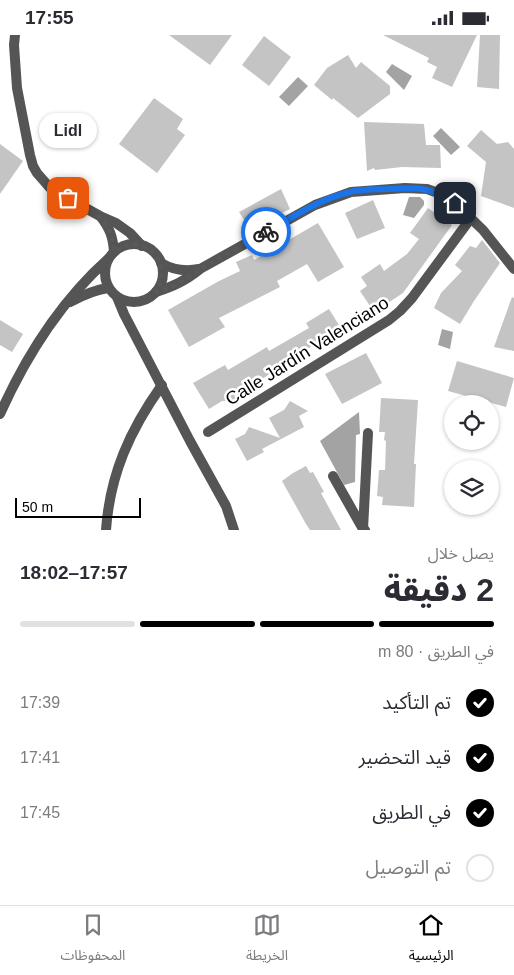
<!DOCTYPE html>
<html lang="ar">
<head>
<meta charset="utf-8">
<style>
  body { margin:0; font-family:Helvetica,"Noto Sans Arabic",sans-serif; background:#f2f2f3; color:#2b2b33; direction:rtl; height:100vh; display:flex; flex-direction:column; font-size:19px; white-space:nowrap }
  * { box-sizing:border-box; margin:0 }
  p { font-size:16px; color:#7c7c81 }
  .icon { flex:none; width:28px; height:28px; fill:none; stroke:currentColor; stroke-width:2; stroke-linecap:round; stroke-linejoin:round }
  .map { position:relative; height:495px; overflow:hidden; direction:ltr }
  .side { display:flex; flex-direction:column; background:#fff; flex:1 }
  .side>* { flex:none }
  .controls { position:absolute; left:444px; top:360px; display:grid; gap:10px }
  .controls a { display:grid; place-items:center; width:55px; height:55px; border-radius:50%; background:#fff; box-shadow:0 1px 4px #0004; font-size:25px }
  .scale { position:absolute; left:15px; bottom:12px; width:126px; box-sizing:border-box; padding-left:5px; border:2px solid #000; border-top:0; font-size:14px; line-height:18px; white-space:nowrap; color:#000; -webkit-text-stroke:4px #fff; paint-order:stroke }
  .pin { position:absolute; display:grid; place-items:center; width:42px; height:42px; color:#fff; margin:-21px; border-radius:10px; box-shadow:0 2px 8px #0006 }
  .courier { position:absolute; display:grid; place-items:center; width:50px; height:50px; margin:-25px; border:4px solid #1a73e8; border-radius:50%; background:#fff; color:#222; box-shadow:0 1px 6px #0007 }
  .bubble { position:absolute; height:35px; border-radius:18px; background:#fff; box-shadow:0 1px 4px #0004; font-size:16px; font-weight:800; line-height:35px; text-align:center; direction:rtl }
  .head em { font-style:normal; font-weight:800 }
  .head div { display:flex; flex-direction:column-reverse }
  .head { display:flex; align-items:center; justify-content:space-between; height:85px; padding:0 20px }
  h1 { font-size:32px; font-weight:800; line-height:38px }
  .bar { display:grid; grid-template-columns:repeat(4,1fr); gap:8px 5px; align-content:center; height:60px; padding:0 20px }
  .bar i { height:6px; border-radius:4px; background:#e1e1e2 }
  .bar .selected { background:#000 }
  .bar p { grid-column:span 4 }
  ol { padding:0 20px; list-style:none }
  li { display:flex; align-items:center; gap:15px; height:55px }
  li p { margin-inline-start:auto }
  li .icon { padding:5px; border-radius:50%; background:#000; color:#fff; stroke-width:4 }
  li:last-child { color:#7c7c81 }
  li i { width:28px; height:28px; border:2px solid #e1e1e2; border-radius:50% }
  .status { display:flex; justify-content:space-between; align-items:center; height:35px; padding:0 25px; background:#fff; direction:ltr }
  .status svg { height:14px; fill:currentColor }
  .tab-bar { display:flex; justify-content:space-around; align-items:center; height:70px; border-top:1px solid #e1e1e2; background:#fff; font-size:14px; color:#7c7c81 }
  .tab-bar a { display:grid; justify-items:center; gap:2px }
  .tab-bar .selected { color:#000 }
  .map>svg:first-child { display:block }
</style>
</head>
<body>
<div class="status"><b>17:55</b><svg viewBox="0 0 49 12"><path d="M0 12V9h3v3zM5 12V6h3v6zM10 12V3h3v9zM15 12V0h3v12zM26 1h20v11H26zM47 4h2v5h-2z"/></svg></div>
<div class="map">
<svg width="514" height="495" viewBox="0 0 514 495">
  <rect width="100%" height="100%" fill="#fff"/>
  <g fill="#a3a3a3">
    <path d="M392,29L412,41L404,55L386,37Z"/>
    <path d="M298,42L308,51L289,71L279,62Z"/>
    <path d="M441,93L460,112L451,120L433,101Z"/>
    <path d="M409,162H420L424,166V170L414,183L403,180Z"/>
    <path d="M442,294L453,297L450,314L438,310Z"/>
    <path d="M359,377L360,399L356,400L355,447L344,450L320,406Z"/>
  </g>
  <g fill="#c4c4c4">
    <path d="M169,0H232L210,30Z"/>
    <path d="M383,0H477L452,52L432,43L437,32L427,27L429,23Z"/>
    <path d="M480,0H500L499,54L477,52Z"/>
    <path d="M264,1L291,22L269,51L242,30Z"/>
    <path d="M348,20L356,33L361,27L390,51V59L358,83L333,63L332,65L314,50L327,33Z"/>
    <path d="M154,63L183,84L177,94L185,100L157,138L119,109Z"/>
    <path d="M364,87L424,89L426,110H440L441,133L402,132L375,135L374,133L367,136Z"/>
    <path d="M481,95L497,109L508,107L514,114V173L481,161L486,127L467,111Z"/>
    <path d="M0,109L23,126L0,159Z"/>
    <path d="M281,154L290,174L250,194L239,177Z"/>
    <path d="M373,165L385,193L357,204L345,178Z"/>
    <path d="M428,173L452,190L403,258L374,277L360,256L367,251L361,242L380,229L384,236L407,219L419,204L410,198Z"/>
    <path d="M318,188L344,232L318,247L307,229L277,246L280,252L219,283L225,292L189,312L168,275L219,246L240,236L236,227L252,220L254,225Z"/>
    <path d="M482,205L500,228L474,266L460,289L434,273L441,258L462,236L455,230L470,211L476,213Z"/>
    <path d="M512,262L514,263V316L494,312Z"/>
    <path d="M329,274L342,295L325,305L324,312L312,311L284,329L280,338L273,337L241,357L243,360L231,366H222L209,374L193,348L225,330L228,335L267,312L269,316L309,293L306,288Z"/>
    <path d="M0,285L23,299L12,317L0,310Z"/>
    <path d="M366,318L382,348L342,369L325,339Z"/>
    <path d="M457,326L514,343L506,372L448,356Z"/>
    <path d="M381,363L418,365L414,429H416L414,472L382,470L383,462L377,461L379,435H385L386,406L384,405L385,397H379Z"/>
    <path d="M290,366L308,376L299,381L304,392L262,414L264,417L247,426L235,404L245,399L249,392L280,403L269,383L284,375Z"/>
    <path d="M306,431L310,438L313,437L324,457L321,458L341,495H310L306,489L282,446L293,438Z"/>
  </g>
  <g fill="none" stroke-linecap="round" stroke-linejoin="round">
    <g stroke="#555" stroke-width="10">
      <path d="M15,0L14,10L17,53L30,120L33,131L37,138L51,154L100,181L116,188L130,198L142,211"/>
      <path d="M101,182C110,194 113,202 114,217"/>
      <circle cx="134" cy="238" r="29"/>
      <path d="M161,228C173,235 184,237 199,234"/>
      <path d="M156,257C174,251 185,246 200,234L315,170L351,157L405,153L427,154L441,159L455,168L483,195L514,234"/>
      <path d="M117,262L124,279L190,406L226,471L234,495"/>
      <path d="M70,267C83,260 94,255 108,253"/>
      <path d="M0,379C26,321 60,267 108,224"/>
      <path d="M208,397L389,285L400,276L412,263L471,183"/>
      <path d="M333,441L363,494"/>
      <path d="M106,495C110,439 130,395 162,350"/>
      <path d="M365,495L363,494L368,398"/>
    </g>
  </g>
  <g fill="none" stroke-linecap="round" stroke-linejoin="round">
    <path stroke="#595959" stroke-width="5" stroke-dasharray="0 9" d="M68,163C95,178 111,182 114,217C120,213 125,210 132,210C148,208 163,223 162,239C162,246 159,251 156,257L172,252L186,244L200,234L266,197"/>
    <path stroke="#1a73e8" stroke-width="6" d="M266,197C293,182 319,164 350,157C362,154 376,154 389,154C418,152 429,152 455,168"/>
  </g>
  <g text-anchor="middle" stroke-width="5" stroke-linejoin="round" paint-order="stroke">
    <g font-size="18" fill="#000" stroke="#fff">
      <text transform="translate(307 316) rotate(-32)" y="6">Calle Jardín Valenciano</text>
    </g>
  </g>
</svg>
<div class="controls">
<a><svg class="icon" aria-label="locate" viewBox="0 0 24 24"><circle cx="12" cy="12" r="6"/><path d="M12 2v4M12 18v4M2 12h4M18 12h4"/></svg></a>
<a><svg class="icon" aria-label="layers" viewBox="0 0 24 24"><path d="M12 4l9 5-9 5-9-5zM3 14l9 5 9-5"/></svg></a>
</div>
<div class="scale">50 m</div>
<div class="pin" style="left:68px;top:163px;background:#ea580c"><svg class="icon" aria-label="bag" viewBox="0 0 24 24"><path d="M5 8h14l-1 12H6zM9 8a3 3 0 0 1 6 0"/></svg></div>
<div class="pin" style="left:455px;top:168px;background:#1f2937"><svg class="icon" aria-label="home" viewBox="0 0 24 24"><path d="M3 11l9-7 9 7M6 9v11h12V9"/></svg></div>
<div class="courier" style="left:266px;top:197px"><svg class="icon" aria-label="bike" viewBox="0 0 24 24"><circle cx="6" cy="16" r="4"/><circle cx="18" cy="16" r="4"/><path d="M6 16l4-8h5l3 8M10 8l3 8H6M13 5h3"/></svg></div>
<div class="bubble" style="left:39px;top:78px;width:58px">Lidl</div>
</div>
<section class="side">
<div class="head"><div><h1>2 دقيقة</h1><p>يصل خلال</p></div><em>17:57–18:02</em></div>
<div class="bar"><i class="selected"></i><i class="selected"></i><i class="selected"></i><i></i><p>في الطريق · 80 m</p></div>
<ol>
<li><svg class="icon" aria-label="check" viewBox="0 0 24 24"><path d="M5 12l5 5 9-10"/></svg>تم التأكيد<p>17:39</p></li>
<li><svg class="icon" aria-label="check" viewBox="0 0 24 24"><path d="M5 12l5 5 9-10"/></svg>قيد التحضير<p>17:41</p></li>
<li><svg class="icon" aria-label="check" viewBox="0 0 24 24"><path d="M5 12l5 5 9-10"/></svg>في الطريق<p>17:45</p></li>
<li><i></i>تم التوصيل</li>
</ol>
</section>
<nav class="tab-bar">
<a class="selected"><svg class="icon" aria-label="home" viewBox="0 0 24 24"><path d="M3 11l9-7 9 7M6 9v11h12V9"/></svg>الرئيسية</a>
<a><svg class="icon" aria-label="map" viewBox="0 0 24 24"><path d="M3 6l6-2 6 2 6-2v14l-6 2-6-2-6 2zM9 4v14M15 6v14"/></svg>الخريطة</a>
<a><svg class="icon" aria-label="saved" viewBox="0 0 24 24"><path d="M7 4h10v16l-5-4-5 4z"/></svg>المحفوظات</a>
</nav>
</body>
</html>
